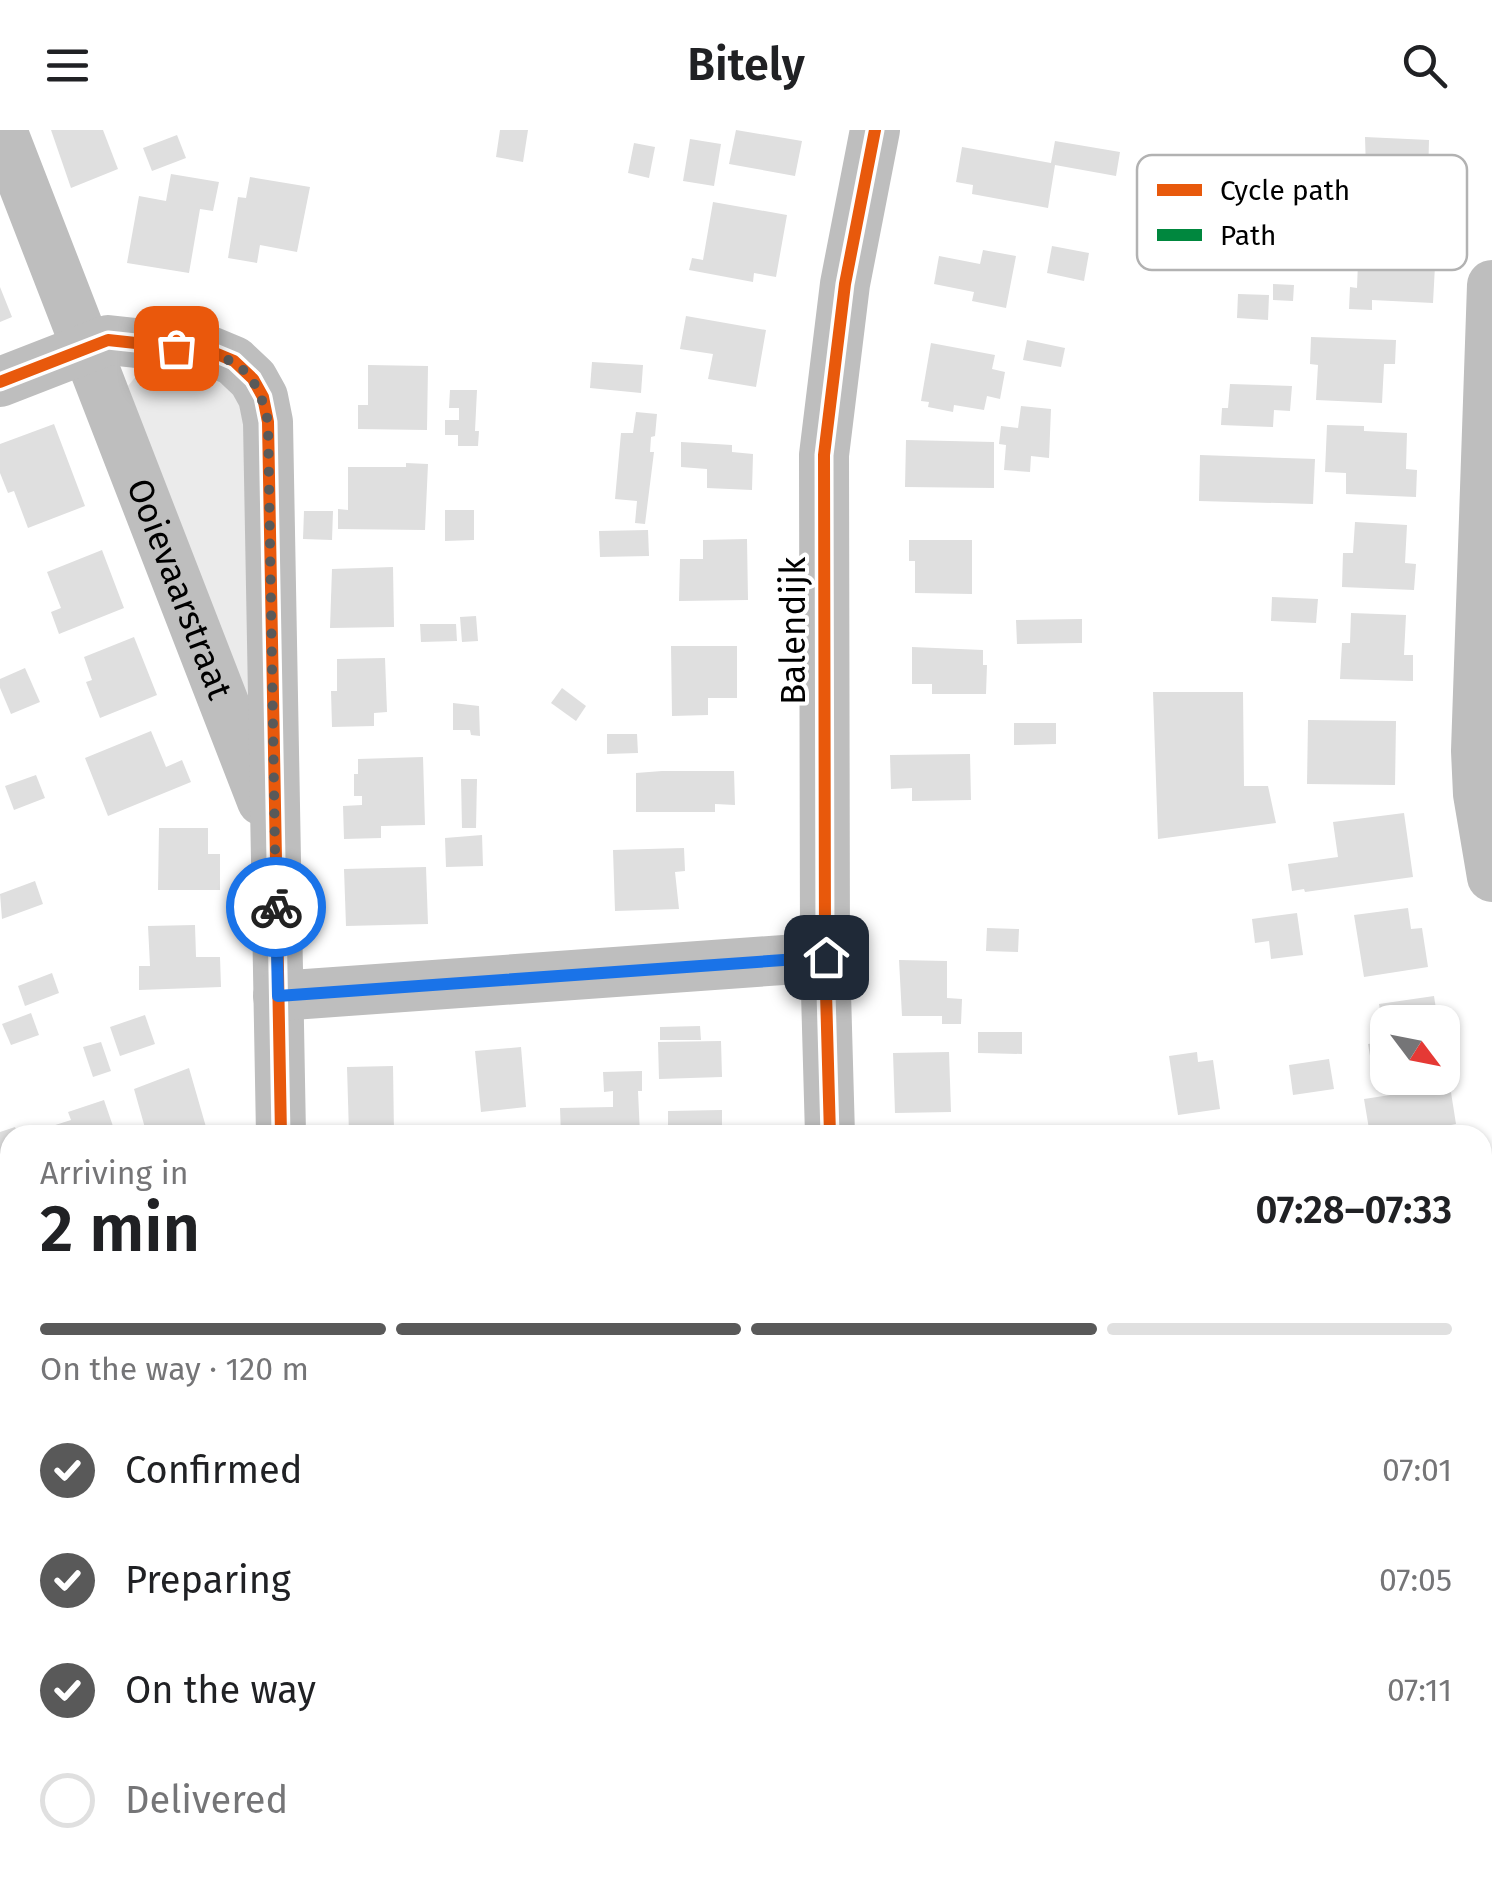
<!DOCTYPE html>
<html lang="en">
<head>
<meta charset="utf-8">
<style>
  body { margin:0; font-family:"Fira Sans",sans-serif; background:#f6f6f6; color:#202124; height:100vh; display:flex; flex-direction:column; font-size:38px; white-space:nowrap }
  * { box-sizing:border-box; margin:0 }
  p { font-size:32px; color:#757577 }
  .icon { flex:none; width:55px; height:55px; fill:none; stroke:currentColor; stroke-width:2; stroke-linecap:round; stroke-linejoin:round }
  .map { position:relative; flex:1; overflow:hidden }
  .panel { position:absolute; left:0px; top:995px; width:1492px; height:752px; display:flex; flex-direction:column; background:#fff; border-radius:30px 30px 0 0; box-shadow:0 2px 8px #0004 }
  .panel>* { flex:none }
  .needle { width:65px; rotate:122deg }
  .controls { position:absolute; left:1370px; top:875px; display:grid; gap:20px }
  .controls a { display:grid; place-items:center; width:90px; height:90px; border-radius:20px; background:#fff; box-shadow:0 2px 8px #0004; font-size:50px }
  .pin { position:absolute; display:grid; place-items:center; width:85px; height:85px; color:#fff; margin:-42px; border-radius:20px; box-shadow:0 5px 15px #0006 }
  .courier { position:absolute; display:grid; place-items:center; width:100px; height:100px; margin:-50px; border:8px solid #1a73e8; border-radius:50%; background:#fff; color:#222; box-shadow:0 2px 12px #0007 }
  .headline em { font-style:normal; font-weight:600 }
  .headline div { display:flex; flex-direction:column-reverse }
  .headline { display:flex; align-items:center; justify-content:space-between; height:170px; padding:0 40px }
  h1 { font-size:65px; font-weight:600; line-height:75px }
  .bar { display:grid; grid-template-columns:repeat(4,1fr); gap:15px 10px; align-content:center; height:120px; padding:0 40px }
  .bar i { height:12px; border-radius:8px; background:#e0e0e0 }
  .bar .on { background:#595959 }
  .bar p { grid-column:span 4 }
  ol { padding:0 40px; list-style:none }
  li { display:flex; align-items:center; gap:30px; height:110px }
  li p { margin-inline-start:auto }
  li .icon { padding:10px; border-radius:50%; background:#595959; color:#fff; stroke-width:4 }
  li:last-child { color:#757577 }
  li i { width:55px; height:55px; border:5px solid #e0e0e0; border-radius:50% }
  header { display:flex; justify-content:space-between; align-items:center; height:130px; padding:0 40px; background:#fff; font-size:45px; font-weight:600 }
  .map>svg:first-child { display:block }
</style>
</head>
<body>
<header><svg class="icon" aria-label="menu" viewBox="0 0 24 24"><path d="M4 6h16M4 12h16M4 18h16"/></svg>Bitely<svg class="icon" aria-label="search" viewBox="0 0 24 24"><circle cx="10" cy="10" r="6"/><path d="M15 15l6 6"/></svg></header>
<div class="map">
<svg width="1492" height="1747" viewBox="0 0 1492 1747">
  <rect width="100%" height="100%" fill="#fff"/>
  <g fill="#ebebeb">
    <path d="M159,236L201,240L244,264L260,568L244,581L128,256L142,239Z"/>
    <path d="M1492,1653V1747H906L911,1738H1482L1483,1654Z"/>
    <path d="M612,1738H781L784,1747H481Z"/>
  </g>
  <g fill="#dfdfdf">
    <path d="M51,0H103L118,39L71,58Z"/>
    <path d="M500,0H528L523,32L496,27Z"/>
    <path d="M736,0L802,11L795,46L729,34Z"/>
    <path d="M177,5L186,28L152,41L143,18Z"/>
    <path d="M1365,7L1429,10L1428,49L1436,50V73L1367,71Z"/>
    <path d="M690,9L721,14L714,56L683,51Z"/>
    <path d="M1055,11L1120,22L1116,46L1055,35L1048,78L972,64L973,55L956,52L962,17L1051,33Z"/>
    <path d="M634,13L655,17L649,48L628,43Z"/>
    <path d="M171,44L219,52L213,81L200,79L189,143L127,133L139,66L166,71Z"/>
    <path d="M250,47L310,57L297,122L260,115L257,133L228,128L238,67L246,68Z"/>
    <path d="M713,72L787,85L776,147L754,143L753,152L689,140L692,128L703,130Z"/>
    <path d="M1348,113L1436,117L1433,173L1372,170V180L1349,179L1350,157L1357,158L1358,132H1348Z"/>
    <path d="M1052,116L1089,123L1084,151L1047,143Z"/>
    <path d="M983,120L1016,126L1006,178L972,171L974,162L934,154L939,126L980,134Z"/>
    <path d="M1273,154L1294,155L1293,171L1273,170Z"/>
    <path d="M0,157L12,187L0,192Z"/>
    <path d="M1238,164L1269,165L1268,190L1237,188Z"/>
    <path d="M686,186L766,200L756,257L708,249L713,224L680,219Z"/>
    <path d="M1311,207L1396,210L1395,234H1384L1382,273L1316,270L1318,235L1310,234Z"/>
    <path d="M1027,210L1065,218L1061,237L1023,230Z"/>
    <path d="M931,213L995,225L992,239L1005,242L1000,269L987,266L984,280L954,275L953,282L928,277L929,272L921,271Z"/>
    <path d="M592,232L643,235L641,263L590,258Z"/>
    <path d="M368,235L428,236L427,300L358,299V275H368Z"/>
    <path d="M1230,254L1292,256L1290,281L1274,280L1273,297L1221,295L1222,278H1228Z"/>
    <path d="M450,260H477L475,301H479L478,316H458V305H445V290H459V278H449Z"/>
    <path d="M1021,276L1051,279L1049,328L1031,326L1030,342L1004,340L1006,315L999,314L1001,296L1018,298Z"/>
    <path d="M636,282L657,284L655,306L651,307L650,322H654L645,394L635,393L637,371L615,369L621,303H633Z"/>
    <path d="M54,294L85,376L28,398L14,361L8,363L0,343V314Z"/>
    <path d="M1327,295L1364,296V301L1407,303L1406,339L1417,340L1416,367L1346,364V343L1325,342Z"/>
    <path d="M906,310L994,312V358L905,357Z"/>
    <path d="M681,312L732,315V322L753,324L752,360L707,358V339L681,337Z"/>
    <path d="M1200,325L1315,329L1313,374L1199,371Z"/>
    <path d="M406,333L428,334L425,400L338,399V379L348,380V337H406Z"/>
    <path d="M445,380H474V410L445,411Z"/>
    <path d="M304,381H333L332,410L303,409Z"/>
    <path d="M1355,392L1407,395L1405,433L1416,434L1414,460L1342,457L1343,423H1353Z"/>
    <path d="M648,400L649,426L600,427L599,401Z"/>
    <path d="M747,409L748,470L679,471L680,429H703V410Z"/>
    <path d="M909,410H972V464L915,463V431H909Z"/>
    <path d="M102,420L124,478L59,504L51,482L61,478L47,442Z"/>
    <path d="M393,437L394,497L330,498L332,439Z"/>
    <path d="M1272,467L1318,469L1316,493L1271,491Z"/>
    <path d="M1351,483L1406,485L1404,525H1413V551L1340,549L1342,513H1350Z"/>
    <path d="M476,486L478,511L462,512L460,487Z"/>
    <path d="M1082,489V513L1017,514L1016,490Z"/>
    <path d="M420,494H456L457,511L421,512Z"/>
    <path d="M134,507L157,565L100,588L86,552L92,550L84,527Z"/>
    <path d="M671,516H737V568H708V585L672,586Z"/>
    <path d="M912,517L983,520V535H987L986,564H932V554H912Z"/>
    <path d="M385,528L387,582L374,583V596L332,597L331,561H337V529Z"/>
    <path d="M25,538L40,572L11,584L0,558V549Z"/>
    <path d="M562,558L586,576L576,591L551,573Z"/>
    <path d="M1153,562H1243L1244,656H1268L1276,693L1158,709Z"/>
    <path d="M453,573L479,576L480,606L471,605L470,600H453Z"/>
    <path d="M1308,590L1396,591L1395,655L1307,654Z"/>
    <path d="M1014,593H1056V614L1014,615Z"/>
    <path d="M151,601L166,637L182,630L191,652L108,686L85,628Z"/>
    <path d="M607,604H637L638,623L607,624Z"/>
    <path d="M970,624L971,670L912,671V658L891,659L890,625Z"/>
    <path d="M423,627L425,695L381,696V708L344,709L343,676L362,675V666H354V644H358V629Z"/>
    <path d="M662,641H734L735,675L715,674V682H636V643Z"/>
    <path d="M36,645L45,668L14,680L5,656Z"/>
    <path d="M461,649H477L476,698H462Z"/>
    <path d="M1404,683L1413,747L1305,762L1304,759L1292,761L1288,734L1338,727L1333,692Z"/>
    <path d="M159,698H208V724H220V760H158Z"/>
    <path d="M482,705L483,736L446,737L445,708Z"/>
    <path d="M684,718L685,741L675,742L679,779L615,781L613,720Z"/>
    <path d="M426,737L428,794L346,796L344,739Z"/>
    <path d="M35,751L43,774L2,789L0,764Z"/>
    <path d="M1408,778L1411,799L1422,798L1428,837L1364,847L1354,785Z"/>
    <path d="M1297,783L1303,825L1271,829L1269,811L1255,813L1252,789Z"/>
    <path d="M195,795L196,827H220L221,857L139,860V836H150L148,796Z"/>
    <path d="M987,798L1019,799L1018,822L986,821Z"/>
    <path d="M899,830L947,831V868L962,869L961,894H942V886H902Z"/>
    <path d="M52,843L59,863L25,876L18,856Z"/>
    <path d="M1434,866L1438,892H1388V936L1372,938L1368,914L1385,911L1379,874Z"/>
    <path d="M31,883L39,905L11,915L2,894Z"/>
    <path d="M145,885L155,914L120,926L110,897Z"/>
    <path d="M700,896L701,910H660V897Z"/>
    <path d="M978,902H1022V924L978,923Z"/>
    <path d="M721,911L722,947L659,949L658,912Z"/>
    <path d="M101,912L111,941L93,947L83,917Z"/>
    <path d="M521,917L526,977L481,982L475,921Z"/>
    <path d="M949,922L951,982L895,983L893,923Z"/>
    <path d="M1197,922L1198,932L1213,930L1220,979L1178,985L1169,926Z"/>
    <path d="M1329,929L1334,959L1293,965L1289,935Z"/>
    <path d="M393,936L394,1003L349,1004L347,937Z"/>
    <path d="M189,938L206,997L184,1004L183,1000L165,1005H147L134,959Z"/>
    <path d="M642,941V961H638L640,1005H561L560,978L613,977V961L604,962L603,942Z"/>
    <path d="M1450,956L1456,994L1451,995L1452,1005H1370L1364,969Z"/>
    <path d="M104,970L116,1005H51L49,997L71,990L68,982Z"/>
    <path d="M722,980V1005H668V981Z"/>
    <path d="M15,997L18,1005H10V1068L0,1072V1002Z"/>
    <path d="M1492,1176V1204L1482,1205V1177Z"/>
    <path d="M0,1246H10V1281L0,1282Z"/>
    <path d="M1492,1362V1426L1482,1427V1363Z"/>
  </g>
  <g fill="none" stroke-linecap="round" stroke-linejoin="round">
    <g stroke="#bebebe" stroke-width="50">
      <path id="s1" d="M2,0L262,671"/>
      <path d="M1492,155L1476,621L1478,664L1492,747"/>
      <path d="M0,252L108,210L210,221L234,231L253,249L263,267L268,292L281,1005"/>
      <path d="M278,866L825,827"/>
      <path d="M830,1005L825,827L824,325L845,154L875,0"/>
      <path d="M0,1143L10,1139"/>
      <path d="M0,1182H10"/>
      <path d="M838,1738V1747"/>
    </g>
    <g stroke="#00873e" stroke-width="10" stroke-dasharray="20 10" stroke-linecap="butt">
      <path d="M1482,1530L1492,1529"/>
      <path d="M1482,1633L1492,1632"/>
      <path d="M0,1688L10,1687"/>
      <path d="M0,1737L10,1723"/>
      <path d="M785,1738L787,1747"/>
      <path d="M276,1747L363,1738"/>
      <path d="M897,1747L901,1738"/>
    </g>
    <defs>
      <g id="cycleway">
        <path d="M0,252L108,210L210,221L234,231L253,249L263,267L268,292L281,1005"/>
        <path d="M830,1005L825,827L824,325L845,154L875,0"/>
      </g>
    </defs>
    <use href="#cycleway" stroke="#fff" stroke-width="19"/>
    <use href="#cycleway" stroke="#e8590c" stroke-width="12"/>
  </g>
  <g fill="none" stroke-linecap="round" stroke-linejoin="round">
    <path stroke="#595959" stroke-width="10" stroke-dasharray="0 18" d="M176,218C231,224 256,235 268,292L276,777"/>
    <path stroke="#1a73e8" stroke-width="12" d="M276,777L278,866L826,827"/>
  </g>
  <g text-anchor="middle" stroke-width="8" stroke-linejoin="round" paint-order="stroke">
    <g font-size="35" fill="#000" stroke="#fff">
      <text dy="12" stroke="none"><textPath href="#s1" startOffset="492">Ooievaarstraat</textPath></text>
      <text transform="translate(793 501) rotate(-90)" y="12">Balendijk</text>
    </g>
  </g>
  <rect x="1137" y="25" width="330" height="115" rx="15" fill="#fff" stroke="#b2b2b2" stroke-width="2.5"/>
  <rect x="1157" y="54" width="45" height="12" fill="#e8590c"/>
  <rect x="1157" y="99" width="45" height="12" fill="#00873e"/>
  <g font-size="28" fill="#000">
    <text x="1220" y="70">Cycle path</text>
    <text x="1220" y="115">Path</text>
  </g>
</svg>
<div class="controls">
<a><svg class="needle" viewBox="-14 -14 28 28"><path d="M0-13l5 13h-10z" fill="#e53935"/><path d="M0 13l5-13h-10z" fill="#757577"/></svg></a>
</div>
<div class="pin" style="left:176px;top:218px;background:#ea580c"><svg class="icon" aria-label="bag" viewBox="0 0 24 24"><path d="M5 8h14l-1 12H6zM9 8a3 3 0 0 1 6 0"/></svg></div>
<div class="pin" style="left:826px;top:827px;background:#1f2937"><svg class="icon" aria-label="home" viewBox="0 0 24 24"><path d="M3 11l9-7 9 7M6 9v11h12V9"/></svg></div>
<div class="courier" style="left:276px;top:777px"><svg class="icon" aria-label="bike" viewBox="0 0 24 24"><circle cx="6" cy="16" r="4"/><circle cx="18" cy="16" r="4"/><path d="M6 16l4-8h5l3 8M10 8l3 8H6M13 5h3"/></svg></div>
<section class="panel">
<div class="headline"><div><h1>2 min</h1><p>Arriving in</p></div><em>07:28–07:33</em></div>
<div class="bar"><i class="on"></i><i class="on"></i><i class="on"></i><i></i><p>On the way · 120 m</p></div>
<ol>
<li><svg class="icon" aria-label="check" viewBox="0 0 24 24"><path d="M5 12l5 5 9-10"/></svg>Confirmed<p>07:01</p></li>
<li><svg class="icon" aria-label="check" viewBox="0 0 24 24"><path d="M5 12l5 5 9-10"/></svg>Preparing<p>07:05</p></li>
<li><svg class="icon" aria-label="check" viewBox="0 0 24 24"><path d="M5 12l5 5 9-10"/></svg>On the way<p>07:11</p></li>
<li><i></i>Delivered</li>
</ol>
</section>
</div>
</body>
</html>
